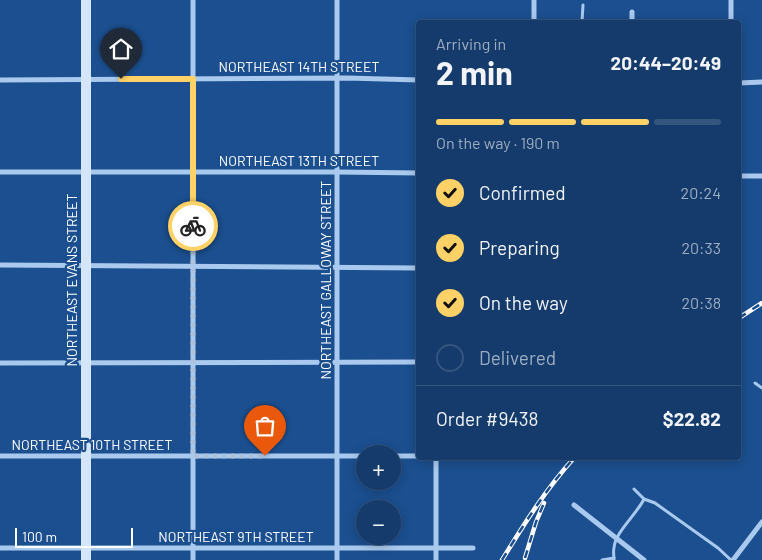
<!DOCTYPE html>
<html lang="en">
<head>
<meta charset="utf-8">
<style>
  body { margin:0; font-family:Barlow,sans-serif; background:#1d4271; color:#f1f3f6; height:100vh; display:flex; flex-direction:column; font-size:19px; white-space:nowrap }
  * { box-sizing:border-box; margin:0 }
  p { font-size:16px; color:#9dadc1 }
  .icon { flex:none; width:28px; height:28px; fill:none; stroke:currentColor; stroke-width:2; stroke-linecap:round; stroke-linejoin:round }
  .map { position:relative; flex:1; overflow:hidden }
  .sheet { position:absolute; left:416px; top:20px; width:325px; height:440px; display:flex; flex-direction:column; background:#143b6b; border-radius:5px; box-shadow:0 2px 12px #0003,0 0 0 1px #33557e }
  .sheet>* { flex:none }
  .fabs { position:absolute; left:356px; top:445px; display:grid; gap:10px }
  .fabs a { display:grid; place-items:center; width:45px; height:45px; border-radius:50%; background:#143b6b; box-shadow:0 2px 12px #0003,0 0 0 1px #33557e; font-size:25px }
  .scale { position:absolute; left:15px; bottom:12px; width:118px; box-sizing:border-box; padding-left:5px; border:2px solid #fff; border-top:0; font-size:14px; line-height:18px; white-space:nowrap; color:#fff; -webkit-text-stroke:4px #1b4f8f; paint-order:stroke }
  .pin { position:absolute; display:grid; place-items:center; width:42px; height:42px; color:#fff; margin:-51px -21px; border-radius:50% 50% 50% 0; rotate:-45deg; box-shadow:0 0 5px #0007 }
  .pin .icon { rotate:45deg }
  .courier { position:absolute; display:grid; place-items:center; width:50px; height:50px; margin:-25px; border:4px solid #ffd166; border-radius:50%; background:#fff; color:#222; box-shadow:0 1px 6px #0007 }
  .headline em { font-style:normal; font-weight:700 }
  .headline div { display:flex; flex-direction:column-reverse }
  .headline { display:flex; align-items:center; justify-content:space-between; height:85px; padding:0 20px }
  h1 { font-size:32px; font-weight:700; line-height:38px }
  .bar { display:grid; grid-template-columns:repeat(4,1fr); gap:8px 5px; align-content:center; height:60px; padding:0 20px }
  .bar i { height:6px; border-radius:4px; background:#33557e }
  .bar .selected { background:#ffd166 }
  .bar p { grid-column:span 4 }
  .line { display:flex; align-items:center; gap:12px; padding:0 20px; border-top:1px solid #33557e }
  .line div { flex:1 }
  ol { padding:0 20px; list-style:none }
  li { display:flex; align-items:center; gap:15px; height:55px }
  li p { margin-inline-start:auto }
  li .icon { padding:5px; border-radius:50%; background:#ffd166; color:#111; stroke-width:4 }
  li:last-child { color:#9dadc1 }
  li i { width:28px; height:28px; border:2px solid #33557e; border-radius:50% }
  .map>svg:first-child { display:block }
</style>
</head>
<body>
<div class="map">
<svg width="762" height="560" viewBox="0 0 762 560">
  <rect width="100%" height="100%" fill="#1b4f8f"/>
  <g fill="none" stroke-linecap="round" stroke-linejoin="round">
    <g stroke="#a9c9ee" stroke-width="3">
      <path d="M582,22L583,5"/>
      <path d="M755,383L762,388"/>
      <path d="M644,499L655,503L718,548L731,560"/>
      <path d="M602,560L614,558"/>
      <path d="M614,560C614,556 613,551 614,548C615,532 637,514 644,499L634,489"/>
    </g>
    <g stroke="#a9c9ee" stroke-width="5">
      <path d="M193,0V560"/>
      <path d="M337,0V560"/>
      <path d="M534,22V0"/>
      <path d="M632,22V12"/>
      <path d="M731,22V0"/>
      <path d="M0,80L347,78L419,80"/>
      <path d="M739,83L762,82"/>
      <path d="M0,172H337L419,173"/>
      <path d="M739,176H762"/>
      <path d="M0,265L419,268"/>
      <path d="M0,363L419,362"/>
      <path d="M0,456H365"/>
      <path d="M392,456H419"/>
      <path d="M436,458V560"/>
      <path d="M574,505L644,560"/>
      <path d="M0,548H473"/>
      <path d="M733,560L762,522"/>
    </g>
    <path stroke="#d6e6fa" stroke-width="10" d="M86,0V560"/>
    <defs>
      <g id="rail">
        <path d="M739,318L762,303"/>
        <path d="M525,558L536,522L544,503"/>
        <path d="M502,560C524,524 546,489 574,458"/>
      </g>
    </defs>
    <use href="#rail" stroke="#fff" stroke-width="4.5"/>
    <use href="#rail" stroke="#1b4f8f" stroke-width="2.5" stroke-dasharray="8" stroke-linecap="butt"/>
  </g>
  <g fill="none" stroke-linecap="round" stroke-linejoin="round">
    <path stroke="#afc1d8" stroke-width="5" stroke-dasharray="0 9" d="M193,226V456H265"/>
    <path stroke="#ffd166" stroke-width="6" d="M121,79H193V226"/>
  </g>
  <g text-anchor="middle" stroke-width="4.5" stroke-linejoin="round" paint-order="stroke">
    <g font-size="14" fill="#fff" stroke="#1b4f8f">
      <text x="299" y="72">NORTHEAST 14TH STREET</text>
      <text x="299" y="166">NORTHEAST 13TH STREET</text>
      <text transform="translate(72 280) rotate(-90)" y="5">NORTHEAST EVANS STREET</text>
      <text transform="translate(326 280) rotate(-90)" y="5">NORTHEAST GALLOWAY STREET</text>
      <text x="92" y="450">NORTHEAST 10TH STREET</text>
      <text x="236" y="542">NORTHEAST 9TH STREET</text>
    </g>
  </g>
</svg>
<div class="fabs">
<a>+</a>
<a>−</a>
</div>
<div class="scale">100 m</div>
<div class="pin" style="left:265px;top:456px;background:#ea580c"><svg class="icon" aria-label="bag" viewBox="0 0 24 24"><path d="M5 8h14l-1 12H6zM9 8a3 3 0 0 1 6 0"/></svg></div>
<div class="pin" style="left:121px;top:79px;background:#1f2937"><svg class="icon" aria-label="home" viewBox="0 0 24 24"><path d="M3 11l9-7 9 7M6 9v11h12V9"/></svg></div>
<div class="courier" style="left:193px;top:226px"><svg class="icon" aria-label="bike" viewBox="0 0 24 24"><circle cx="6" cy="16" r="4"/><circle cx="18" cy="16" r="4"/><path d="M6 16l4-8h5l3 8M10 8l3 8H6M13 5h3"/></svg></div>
<section class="sheet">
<div class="headline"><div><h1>2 min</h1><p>Arriving in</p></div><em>20:44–20:49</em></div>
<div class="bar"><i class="selected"></i><i class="selected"></i><i class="selected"></i><i></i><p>On the way · 190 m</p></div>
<ol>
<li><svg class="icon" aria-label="check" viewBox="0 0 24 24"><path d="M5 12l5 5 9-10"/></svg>Confirmed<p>20:24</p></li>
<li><svg class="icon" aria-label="check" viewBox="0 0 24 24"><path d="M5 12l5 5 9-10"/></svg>Preparing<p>20:33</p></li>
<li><svg class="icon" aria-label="check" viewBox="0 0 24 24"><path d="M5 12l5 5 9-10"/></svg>On the way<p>20:38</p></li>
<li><i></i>Delivered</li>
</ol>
<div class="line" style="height:65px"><div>Order #9438</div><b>$22.82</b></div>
</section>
</div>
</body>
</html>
